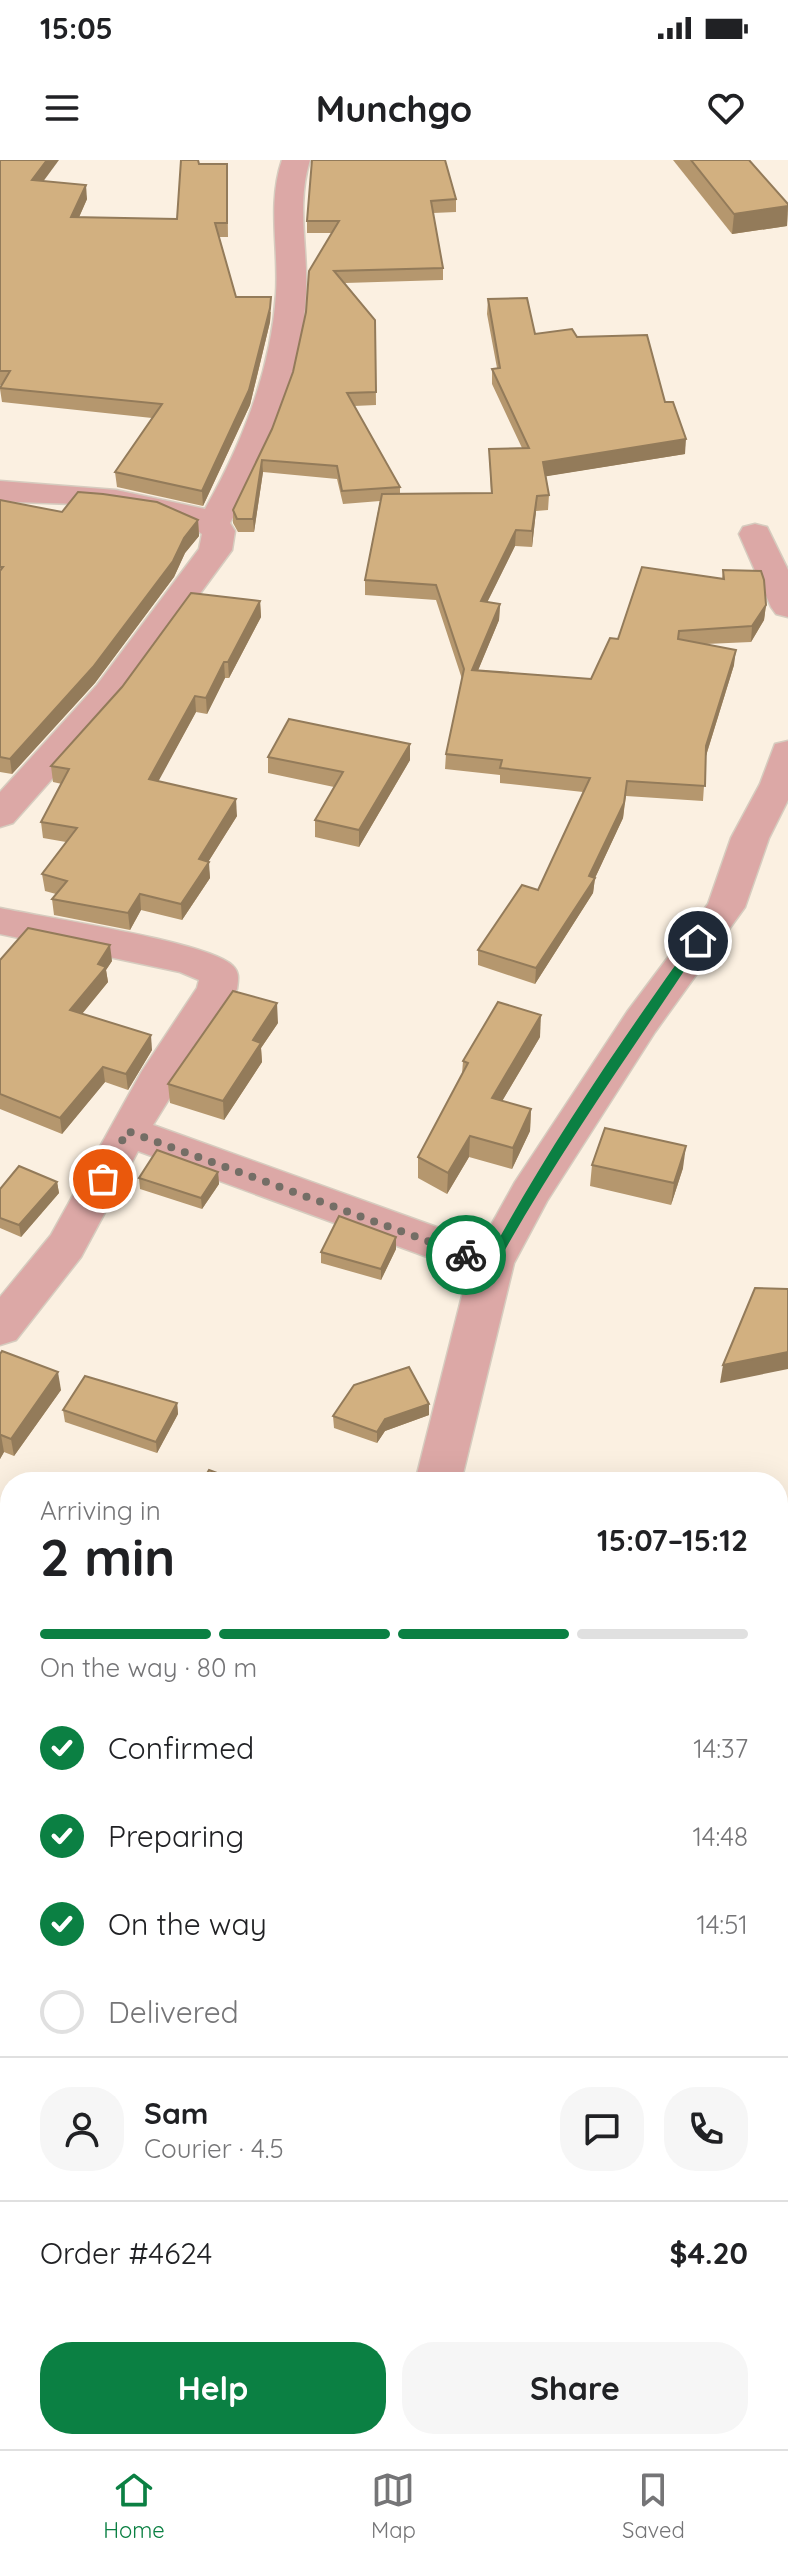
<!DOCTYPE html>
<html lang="en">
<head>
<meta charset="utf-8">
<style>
  body { margin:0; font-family:Quicksand,sans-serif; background:#f6f6f6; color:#202124; height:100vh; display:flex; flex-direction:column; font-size:30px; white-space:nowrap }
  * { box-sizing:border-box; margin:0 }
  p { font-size:26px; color:#757577 }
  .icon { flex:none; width:44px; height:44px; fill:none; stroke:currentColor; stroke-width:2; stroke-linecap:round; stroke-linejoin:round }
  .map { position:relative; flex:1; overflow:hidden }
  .panel { position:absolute; left:0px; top:1312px; width:788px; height:978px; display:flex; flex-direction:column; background:#fff; border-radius:32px 32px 0 0; box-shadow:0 8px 32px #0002 }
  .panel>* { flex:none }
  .pin { position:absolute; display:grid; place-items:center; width:68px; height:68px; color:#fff; margin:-34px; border:4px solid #fff; border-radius:50%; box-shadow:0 2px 8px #0007 }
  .courier { position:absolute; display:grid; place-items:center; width:80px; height:80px; margin:-40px; border:6px solid #0b8043; border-radius:50%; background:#fff; color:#222; box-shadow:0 2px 10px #0007 }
  .headline em { font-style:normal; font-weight:700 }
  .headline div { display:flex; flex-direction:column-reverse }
  .headline { display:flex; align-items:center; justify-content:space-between; height:136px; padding:0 40px }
  h1 { font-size:52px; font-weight:700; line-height:60px }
  .bar { display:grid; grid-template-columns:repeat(4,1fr); gap:12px 8px; align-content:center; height:96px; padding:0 40px }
  .bar i { height:10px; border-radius:6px; background:#e0e0e0 }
  .bar .active { background:#0b8043 }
  .bar p { grid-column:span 4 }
  .line { display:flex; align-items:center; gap:20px; padding:0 40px; border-top:2px solid #e0e0e0 }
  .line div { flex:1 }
  .round { display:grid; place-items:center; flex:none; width:84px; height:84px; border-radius:32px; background:#f6f6f6 }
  ol { padding:0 40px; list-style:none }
  li { display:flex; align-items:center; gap:24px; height:88px }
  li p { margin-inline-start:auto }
  li .icon { padding:8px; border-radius:50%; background:#0b8043; color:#fff; stroke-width:4 }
  li:last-child { color:#757577 }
  li i { width:44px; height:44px; border:4px solid #e0e0e0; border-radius:50% }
  .cta { display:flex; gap:16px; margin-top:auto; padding:16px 40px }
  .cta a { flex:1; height:92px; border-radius:32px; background:#0b8043; color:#fff; font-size:32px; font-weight:700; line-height:92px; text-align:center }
  .cta a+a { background:#f6f6f6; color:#202124 }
  .status { display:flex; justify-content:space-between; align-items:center; height:56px; padding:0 40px; background:#fff; direction:ltr }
  .status svg { height:22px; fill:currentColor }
  header { display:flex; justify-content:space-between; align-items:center; height:104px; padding:0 40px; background:#fff; font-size:36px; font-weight:700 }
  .dock { display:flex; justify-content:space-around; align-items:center; height:112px; border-top:2px solid #e0e0e0; background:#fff; font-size:22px; color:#757577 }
  .dock a { display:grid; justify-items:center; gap:4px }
  .dock .active { color:#0b8043 }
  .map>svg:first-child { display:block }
</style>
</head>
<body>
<div class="status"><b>15:05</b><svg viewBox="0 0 49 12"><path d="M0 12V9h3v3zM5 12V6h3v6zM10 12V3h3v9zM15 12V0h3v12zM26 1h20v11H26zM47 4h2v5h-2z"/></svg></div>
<header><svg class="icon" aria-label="menu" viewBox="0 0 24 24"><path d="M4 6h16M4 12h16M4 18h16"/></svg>Munchgo<svg class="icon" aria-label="heart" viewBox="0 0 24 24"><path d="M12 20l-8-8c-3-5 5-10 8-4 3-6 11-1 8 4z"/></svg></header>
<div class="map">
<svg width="788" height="2289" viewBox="0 0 788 2289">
  <rect width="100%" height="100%" fill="#fbf0e1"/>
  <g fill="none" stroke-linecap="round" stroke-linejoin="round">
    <defs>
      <g id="minor">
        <path d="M282,0H310C296,45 308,87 306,133C302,216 269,292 230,363L235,371L232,390L121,541L13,663L0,667V632L97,525L199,389L202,374C155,340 57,345 0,341V321L116,330L205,349C242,284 271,210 276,134C279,88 267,45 282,0Z"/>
        <path d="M755,364L767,367L788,410V457L776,454L771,447L739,374L743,367Z"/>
        <path d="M788,581V640L769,678L745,747L655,872L547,1041L514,1103L461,1322H415L468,1112L138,991L81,1097L16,1180L0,1185V1137L51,1075L142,911L197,828L199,820L180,812L0,774V748C41,757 211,782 233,806C240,813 238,820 237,829L153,965L481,1083L515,1022L627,852L708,744L731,678L760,624L775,584Z"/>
        <path d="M778,1691L788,1692V1740L778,1739Z"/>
        <rect x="0" y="1733" width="10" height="48"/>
        <path d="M10,1877V1949L0,1953V1881Z"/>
        <path d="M778,1996L788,1997V2053L778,2052Z"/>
        <path d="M0,2035L10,2036V2092L0,2091Z"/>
      </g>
    </defs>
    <use href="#minor" stroke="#d6ccbf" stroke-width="3"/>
    <use href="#minor" fill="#dca8a6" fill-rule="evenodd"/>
  </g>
  <g fill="#b5976e">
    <path d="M0,0L43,21L87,39L79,57L177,59L199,4H227L228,77H219L236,137L271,152L270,162L250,245L203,346L117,327L115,312L152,258L2,242L0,229L2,225H0Z"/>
    <path d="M312,0L456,39V52L433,53L443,108V120L345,123L375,160L376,245L354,246L400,327V334L491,333L489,289L522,288L492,224V209L497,208L487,154L488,139L535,174L577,177L665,242L685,294L546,316L549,335L548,350L536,351L532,387L515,386L487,442L500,444L499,460L478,510L591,519L618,479L722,419L723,410L766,445L764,460L751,482L706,484L734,505L706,596L703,641L626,636L623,658L595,718L593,733L535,824L478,805V790L538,730L583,632L500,623V615L445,609L446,594L462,519L436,440L365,435V420L380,341L343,344L337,319L263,312L254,372H238L233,363V350L272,269L293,212L332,73H307V61Z"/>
    <path d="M673,0H749L788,44L787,66L732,74Z"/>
    <path d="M0,340L62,352L198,360L199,376L185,393L174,417L95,523L12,614L0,612Z"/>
    <path d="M260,441L261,457L229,518H225L207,554L196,552L158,621L237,656L208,702L210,718L182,760L141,750L130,770L54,755L52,739L56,734L45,731L42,714L66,682L43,678L41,662L62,624L53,622L51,606Z"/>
    <path d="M410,584V600L359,687L315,677V660L334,627L268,613V597Z"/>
    <path d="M0,800L112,801L106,810L108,822L82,854L152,890L128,930L105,922L62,974L0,949Z"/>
    <path d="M278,863L261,888L262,902L224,960L170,943L168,924Z"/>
    <path d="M540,877L502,941L531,949L530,971L512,1009L469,997L447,1034L418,1018V997L462,914L463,901Z"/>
    <path d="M592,1005L683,1008L671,1045L590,1026Z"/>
    <path d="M218,1012L219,1024L202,1049L140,1029L139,1018Z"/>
    <path d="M57,1022L59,1033L21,1077L0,1068V1029Z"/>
    <path d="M396,1089L381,1120L321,1103V1092Z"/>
    <path d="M0,1194L61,1230L14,1296L4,1292L0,1299Z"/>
    <path d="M177,1243L178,1254L157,1293L65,1262L63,1250Z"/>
    <path d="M429,1244V1255L385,1271L377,1283L334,1268L333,1256Z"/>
    <path d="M778,1403L788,1406V1627L778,1625Z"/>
    <path d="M10,1533V1697L0,1694V1542L3,1543Z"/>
    <path d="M778,1747L788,1750V1995L778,1994Z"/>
    <path d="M778,2090H788V2176L778,2175Z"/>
    <path d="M0,2136L10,2139V2221L0,2218Z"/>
  </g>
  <g fill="#937b5a">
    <path d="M47,0H59L34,34L32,20Z"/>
    <path d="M86,25L87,39L73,71L71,57Z"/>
    <path d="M788,46L787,66L732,74L734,54Z"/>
    <path d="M271,137L270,162L250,245L203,346L202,331Z"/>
    <path d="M686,279L685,294L542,317L543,302Z"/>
    <path d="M262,300L263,312L254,372L253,359Z"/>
    <path d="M537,336L536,351L532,387V371Z"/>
    <path d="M198,360L199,376L185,393L174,417L95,523L12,614L10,599Z"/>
    <path d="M516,370L515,386L480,457L481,441Z"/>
    <path d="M260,441L261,457L229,518L228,502Z"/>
    <path d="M500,444L499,460L472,525V510Z"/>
    <path d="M766,445L764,460L751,482L752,466Z"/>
    <path d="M736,490L734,505L704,602L706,586Z"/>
    <path d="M224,502L225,518L207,554L206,538Z"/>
    <path d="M195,536L196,552L151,635L149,619Z"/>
    <path d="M410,584V600L359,687V670Z"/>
    <path d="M627,621L623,658L595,718L593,733L535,824L536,808L589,716Z"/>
    <path d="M236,639L237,656L200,715L199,699Z"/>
    <path d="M209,702L210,718L182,760L181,744Z"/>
    <path d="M140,734L141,750L130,770L128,753Z"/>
    <path d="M110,785L112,801L106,810L108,822L72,866L70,850Z"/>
    <path d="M277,843L278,863L261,888L262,902L224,960L223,941L253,880Z"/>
    <path d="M541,855L540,877L491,960L492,938Z"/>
    <path d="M151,875L152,890L128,930L126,914Z"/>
    <path d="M103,907L105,922L62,974L60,958Z"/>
    <path d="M531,949L530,971L512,1009L513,988Z"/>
    <path d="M470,976L469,997L447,1034L448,1013Z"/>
    <path d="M686,986L683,1008L671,1045L674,1023Z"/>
    <path d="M218,1012L219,1024L202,1049L201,1038Z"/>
    <path d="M57,1022L59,1033L21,1077L19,1065Z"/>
    <path d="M396,1077V1089L381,1120V1109Z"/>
    <path d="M788,1192V1209L720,1223L723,1205Z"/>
    <path d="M58,1212L61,1230L14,1296L11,1279Z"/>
    <path d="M177,1243L178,1254L157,1293L156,1282Z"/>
    <path d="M429,1244V1255L385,1271L377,1283V1272L385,1259Z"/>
    <path d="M1,1275L4,1292L0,1299V1276Z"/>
  </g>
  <g fill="#d2b080" stroke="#937b5a" stroke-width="2">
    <path d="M0,0H47L32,20L86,25L71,57L177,59L181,0H198L199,4H227V63H215L236,137H271L270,148L249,230L202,331L115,312L162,244L0,228L10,211H0Z"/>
    <path d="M312,0H445L456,39L431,41L443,108L334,111L375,160L376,232L347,233L400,327L342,331L337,306L262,300L253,359H237L233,350L272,269L293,212L306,152L309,111L339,61H307Z"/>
    <path d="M691,0H749L788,44V46L734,54Z"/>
    <path d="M527,138L535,174L572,169L577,177L647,175L665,242H673L686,279L543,302L549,335L537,336L532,371L516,370L481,441L500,444L472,510L591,519L610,478L618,479L642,407L724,419L723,410L761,411L764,420L766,445L752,466L679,471L678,479L736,490L706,586L705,626L627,621L624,643L589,716L595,718L536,808L478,790L522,725L538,730L590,618L500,608L502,600L446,594L464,509L436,425L365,420L382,334L492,333L489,289L529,288L492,209L500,208L488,139Z"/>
    <path d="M78,332L103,334L157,342L198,360L184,378L173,401L93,507L10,599L0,597V411L3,407H0V340L62,352Z"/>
    <path d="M191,433L260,441L228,502H224L206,538L195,536L149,619L236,639L199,699L209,702L181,744L140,734L128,753L52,739L67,721L42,714L77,668L41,662L69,609L51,606L122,527Z"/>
    <path d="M289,559L410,584L359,670L315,660L343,612L268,597Z"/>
    <path d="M28,768L110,785L98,804L106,807L70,850L151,875L126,914L103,907L60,958L0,934V800Z"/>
    <path d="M233,831L277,843L253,880L261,883L223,941L168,924Z"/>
    <path d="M498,842L541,855L492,938L531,949L513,988L470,976L448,1013L418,997L468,903L463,901Z"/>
    <path d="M605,968L686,986L674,1023L592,1005Z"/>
    <path d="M157,990L218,1012L201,1038L139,1018Z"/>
    <path d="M19,1006L57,1022L19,1065L0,1058V1029Z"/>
    <path d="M339,1056L396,1077L381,1109L321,1092Z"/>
    <path d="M755,1128L788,1129V1192L723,1205Z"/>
    <path d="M2,1191L58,1212L11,1279L1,1275L0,1276V1194Z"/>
    <path d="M409,1207L429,1244L385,1259L377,1272L333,1256L354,1225Z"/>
    <path d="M85,1216L177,1243L156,1282L63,1250Z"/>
    <path d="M209,1310L241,1322H202Z"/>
    <path d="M778,1403L788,1406V1609L778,1608Z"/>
    <path d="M10,1533V1681L0,1679V1542L3,1543Z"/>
    <path d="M778,1747L788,1750V1983L778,1982Z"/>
    <rect x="778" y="2090" width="10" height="72"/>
    <path d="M0,2136L10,2139V2214L0,2211Z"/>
    <path d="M473,2280H636L637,2289H472Z"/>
  </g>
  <path fill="#0b8043" d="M694,779L704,781C633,889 558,993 496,1106L461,1098V1091L489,1097C549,986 621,881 694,779Z"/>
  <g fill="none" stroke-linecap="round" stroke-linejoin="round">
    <path stroke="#746e66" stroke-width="8" stroke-dasharray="0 14.4" d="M103,1019L127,971L466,1095"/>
  </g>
</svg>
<div class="pin" style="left:103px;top:1019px;background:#ea580c"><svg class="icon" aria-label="bag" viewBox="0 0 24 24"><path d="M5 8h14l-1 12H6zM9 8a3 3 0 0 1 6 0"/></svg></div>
<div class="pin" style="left:698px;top:781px;background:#1f2937"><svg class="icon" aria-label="home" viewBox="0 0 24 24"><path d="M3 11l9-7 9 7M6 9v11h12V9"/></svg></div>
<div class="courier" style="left:466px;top:1095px"><svg class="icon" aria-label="bike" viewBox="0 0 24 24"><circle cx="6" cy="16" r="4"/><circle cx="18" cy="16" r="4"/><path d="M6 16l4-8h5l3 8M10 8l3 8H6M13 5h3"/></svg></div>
<section class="panel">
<div class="headline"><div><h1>2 min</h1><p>Arriving in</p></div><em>15:07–15:12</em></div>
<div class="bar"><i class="active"></i><i class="active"></i><i class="active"></i><i></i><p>On the way · 80 m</p></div>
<ol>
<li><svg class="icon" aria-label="check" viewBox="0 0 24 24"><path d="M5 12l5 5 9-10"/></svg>Confirmed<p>14:37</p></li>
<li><svg class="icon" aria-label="check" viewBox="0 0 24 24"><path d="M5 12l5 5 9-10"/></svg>Preparing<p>14:48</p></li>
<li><svg class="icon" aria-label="check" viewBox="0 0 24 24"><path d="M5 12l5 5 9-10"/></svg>On the way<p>14:51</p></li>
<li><i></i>Delivered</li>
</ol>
<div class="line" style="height:144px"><a class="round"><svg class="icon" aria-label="person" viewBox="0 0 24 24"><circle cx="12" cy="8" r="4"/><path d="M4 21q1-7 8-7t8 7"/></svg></a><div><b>Sam</b><p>Courier · 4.5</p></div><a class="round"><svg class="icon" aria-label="chat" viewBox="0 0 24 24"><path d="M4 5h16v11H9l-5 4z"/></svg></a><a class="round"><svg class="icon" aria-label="phone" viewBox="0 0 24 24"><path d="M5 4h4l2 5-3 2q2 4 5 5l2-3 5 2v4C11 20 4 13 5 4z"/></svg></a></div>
<div class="line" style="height:104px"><div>Order #4624</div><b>$4.20</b></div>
<div class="cta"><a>Help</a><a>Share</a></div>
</section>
</div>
<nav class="dock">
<a class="active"><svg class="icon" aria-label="home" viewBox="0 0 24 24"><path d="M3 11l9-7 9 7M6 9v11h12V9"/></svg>Home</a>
<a><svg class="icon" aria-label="map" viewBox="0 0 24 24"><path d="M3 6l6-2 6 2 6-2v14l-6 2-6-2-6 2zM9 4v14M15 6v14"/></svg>Map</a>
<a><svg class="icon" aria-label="saved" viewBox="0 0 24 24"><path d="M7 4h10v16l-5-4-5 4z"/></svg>Saved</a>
</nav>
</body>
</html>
